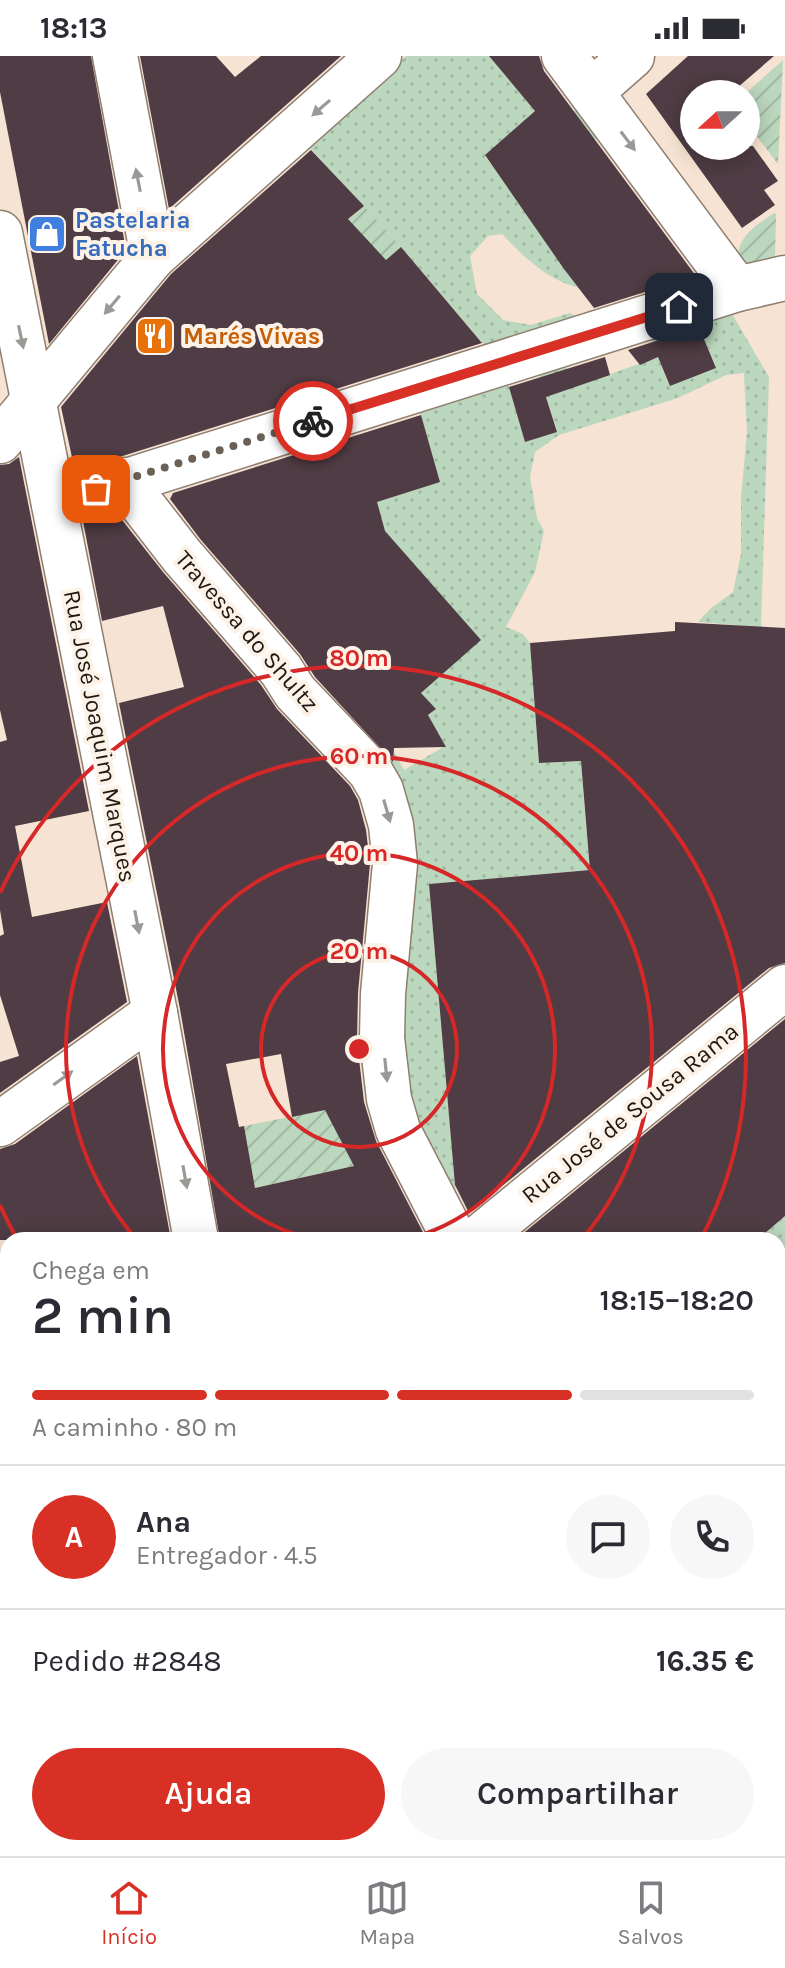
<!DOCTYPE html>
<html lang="pt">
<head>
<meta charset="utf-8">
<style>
  body { margin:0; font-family:Karla,sans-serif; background:#f7f7f7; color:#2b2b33; height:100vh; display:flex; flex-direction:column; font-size:30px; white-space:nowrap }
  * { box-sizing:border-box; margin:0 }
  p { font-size:26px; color:#7c7c81 }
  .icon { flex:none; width:44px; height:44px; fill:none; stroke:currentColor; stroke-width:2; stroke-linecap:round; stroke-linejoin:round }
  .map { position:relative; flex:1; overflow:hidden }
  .sheet { position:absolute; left:0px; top:1176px; width:786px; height:624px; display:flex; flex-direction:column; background:#fff; border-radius:24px 24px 0 0; box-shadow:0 4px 20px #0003 }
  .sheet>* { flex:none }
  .needle { width:52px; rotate:249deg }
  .buttons { position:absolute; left:680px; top:24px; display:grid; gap:16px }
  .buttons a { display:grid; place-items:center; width:80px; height:80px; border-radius:50%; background:#fff; box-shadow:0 4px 20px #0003; font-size:40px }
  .pin { position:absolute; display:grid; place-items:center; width:68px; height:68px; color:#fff; margin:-34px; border-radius:16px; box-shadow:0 4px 12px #0006 }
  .courier { position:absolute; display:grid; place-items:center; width:80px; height:80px; margin:-40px; border:6px solid #d93025; border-radius:50%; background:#fff; color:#222; box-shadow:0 2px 10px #0007 }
  .summary em { font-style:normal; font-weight:600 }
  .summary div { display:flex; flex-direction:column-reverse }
  .summary { display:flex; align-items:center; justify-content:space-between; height:136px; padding:0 32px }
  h1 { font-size:52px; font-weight:600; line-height:60px }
  .bar { display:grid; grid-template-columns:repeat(4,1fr); gap:12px 8px; align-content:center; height:96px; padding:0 32px }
  .bar i { height:10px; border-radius:6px; background:#e1e1e2 }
  .bar .active { background:#d93025 }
  .bar p { grid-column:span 4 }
  .line { display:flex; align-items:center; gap:20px; padding:0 32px; border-top:2px solid #e1e1e2 }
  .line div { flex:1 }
  .round { display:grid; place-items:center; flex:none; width:84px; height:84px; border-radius:42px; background:#f7f7f7 }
  .cta { display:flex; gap:16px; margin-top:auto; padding:16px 32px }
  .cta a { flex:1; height:92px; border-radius:48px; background:#d93025; color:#fff; font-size:32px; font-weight:600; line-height:92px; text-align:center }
  .cta a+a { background:#f7f7f7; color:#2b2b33 }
  .status { display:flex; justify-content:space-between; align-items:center; height:56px; padding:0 40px; background:#fff; direction:ltr }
  .status svg { height:22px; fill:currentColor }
  .dock { display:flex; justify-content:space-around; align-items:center; height:112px; border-top:2px solid #e1e1e2; background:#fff; font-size:22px; color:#7c7c81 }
  .dock a { display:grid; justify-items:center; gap:4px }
  .dock .active { color:#d93025 }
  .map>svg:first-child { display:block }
</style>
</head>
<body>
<div class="status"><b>18:13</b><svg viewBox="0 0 49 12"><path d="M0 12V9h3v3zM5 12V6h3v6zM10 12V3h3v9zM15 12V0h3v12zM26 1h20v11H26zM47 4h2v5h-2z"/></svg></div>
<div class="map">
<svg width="785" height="1800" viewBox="0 0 785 1800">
  <defs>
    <pattern id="grass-dots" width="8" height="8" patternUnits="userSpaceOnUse" patternTransform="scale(2)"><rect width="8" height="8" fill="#bbd7bd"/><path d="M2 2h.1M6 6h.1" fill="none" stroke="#a0b8a2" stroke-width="1.8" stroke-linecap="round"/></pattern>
    <pattern id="garden-furrows" width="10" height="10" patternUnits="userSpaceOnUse" patternTransform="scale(2)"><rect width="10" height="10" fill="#bbd7bd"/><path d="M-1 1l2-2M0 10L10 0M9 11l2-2" fill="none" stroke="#a0b8a2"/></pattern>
  </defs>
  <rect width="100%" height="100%" fill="#f6e3d3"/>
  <g fill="url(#grass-dots)">
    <path d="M406,0H489L535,55L485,100L492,110L581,50L602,78L514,139L579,232C546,223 525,202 502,178L488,180L470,200L477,238L503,264L531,269L570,257L581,263L486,291L401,191L307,89Z"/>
    <path d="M731,256L769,321L761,571L698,566L710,553L733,536L741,498V443L747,376L744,317L726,319L678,342L559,379L535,396L530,421L537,462L544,475L535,516L506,571L523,578L530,587L539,707L581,705L590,814L429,828L459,1173L414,1091L374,706L393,694L404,714L445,690L415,670L435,654L421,637L461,601L367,455L377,446L440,425L419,353L508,326L525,386L557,375L539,317L566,309L574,331L658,301L670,330L716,311L700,274L655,294L652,283Z"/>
    <path d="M785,1160V1276L778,1283V1184H757Z"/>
  </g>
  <g fill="url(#garden-furrows)">
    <path d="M783,4L778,108L746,66L745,38Z"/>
    <path d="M364,150L401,191L376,213L343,167Z"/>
    <path d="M774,157L776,158L775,202L745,210L738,201C738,180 758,168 774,157Z"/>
    <path d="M335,1052L333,1069L354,1110L255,1132L244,1070Z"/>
  </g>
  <g fill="#4f3c44" fill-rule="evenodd">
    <path d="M0,0H91L126,194L49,288L0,36Z"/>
    <path d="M140,0H216L235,21L261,0H341L169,153Z"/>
    <path d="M489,0H539L544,15L696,220L594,252L564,213L485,99L535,55Z"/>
    <path d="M688,0H774L730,38H694V90H753L778,125L764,134L775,149L742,172L646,38Z"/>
    <path d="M311,94L364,150L348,163L386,204L401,191L482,287L75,415L61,351L171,218Z"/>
    <path d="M699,271L716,312L670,330L658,301L640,309L628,294Z"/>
    <path d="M605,301L610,319L546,341L557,376L525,386L509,331Z"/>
    <path d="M421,359L440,426L377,446L385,475L481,584L421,637L436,653L428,659L446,691L394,692L393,706L315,621L300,598L201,484L170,443L173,437Z"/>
    <path d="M19,401L89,755L15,770L32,861L107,846L127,946L0,1037V1006L19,1000L0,939V880L4,878L0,854V686L7,684L0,654V409L9,408Z"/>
    <path d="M115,455L163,516L261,629L277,653L350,730L358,744L366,774L370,808L358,937L357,985L364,1046L376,1085L427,1184H220L180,953L119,647L184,631L163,550L102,565L83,465ZM281,998L292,1061L325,1054L354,1110L255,1132L244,1070L239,1071L226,1008Z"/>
    <path d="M675,566L785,572V907L769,912L469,1157L455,1129L429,828L590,814L581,705L539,707L530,587L675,575Z"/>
    <path d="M785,963V1160L757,1184H515Z"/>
    <path d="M137,1000L171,1184H0V1093L15,1088Z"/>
  </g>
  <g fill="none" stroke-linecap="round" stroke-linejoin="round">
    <defs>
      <g id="minor">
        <path d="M115,0L153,201"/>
        <path d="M564,0L737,233"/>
        <path d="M591,36L632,0"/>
        <path d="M0,177L155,957L196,1184"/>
        <path d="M0,385L153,201L379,0"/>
        <path d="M123,424L182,500L281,614L295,636L370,715L381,734L391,769L395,808L383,938L382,982L389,1043L398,1074L455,1184"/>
        <path d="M54,448L737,233L785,222"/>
        <path d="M0,1068L155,957"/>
        <path d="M476,1184L785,931"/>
        <path d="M0,1431L8,1454"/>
        <path d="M0,1535L8,1530"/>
        <path d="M778,1629L785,1620"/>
        <path d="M306,1792V1800"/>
        <path d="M644,1800L650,1792"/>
      </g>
    </defs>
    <use href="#minor" stroke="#8f7f70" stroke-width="47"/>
    <use href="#minor" stroke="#fff" stroke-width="44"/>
  </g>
  <defs><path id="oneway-solid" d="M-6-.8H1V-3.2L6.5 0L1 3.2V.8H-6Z" transform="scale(2)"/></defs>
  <g fill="#9b9895">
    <use href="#oneway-solid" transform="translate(321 52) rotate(139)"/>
    <use href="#oneway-solid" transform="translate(628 85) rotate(53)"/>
    <use href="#oneway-solid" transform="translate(138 124) rotate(-101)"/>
    <use href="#oneway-solid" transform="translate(112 249) rotate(130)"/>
    <use href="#oneway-solid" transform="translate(21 281) rotate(78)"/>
    <use href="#oneway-solid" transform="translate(387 755) rotate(74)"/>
    <use href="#oneway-solid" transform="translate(137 866) rotate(79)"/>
    <use href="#oneway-solid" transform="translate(386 1014) rotate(84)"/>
    <use href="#oneway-solid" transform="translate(63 1022) rotate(-36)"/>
    <use href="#oneway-solid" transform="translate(185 1121) rotate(80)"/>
  </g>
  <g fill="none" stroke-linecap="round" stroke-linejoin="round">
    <path stroke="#6b6056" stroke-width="8" stroke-dasharray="0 14.4" d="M96,433L313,365"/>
    <path stroke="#d93025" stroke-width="10" d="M313,365L679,251"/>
  </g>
  <g fill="none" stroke="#d62828" stroke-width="4">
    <circle cx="359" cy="993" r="98"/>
    <path d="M315 1184A196 196 0 1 1 403 1184"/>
    <path d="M136 1183A293 293 0 1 1 582 1183"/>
    <path d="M17 1183A391 391 0 0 1 0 1149M0 837A391 391 0 1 1 701 1183"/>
  </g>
  <defs>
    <symbol id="shop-square" viewBox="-11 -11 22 22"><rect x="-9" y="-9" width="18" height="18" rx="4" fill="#3f7fe0" stroke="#fdf2e8"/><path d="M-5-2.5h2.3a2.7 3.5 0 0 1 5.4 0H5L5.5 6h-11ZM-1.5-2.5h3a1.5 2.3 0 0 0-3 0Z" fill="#fff"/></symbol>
    <symbol id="restaurant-square" viewBox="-11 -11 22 22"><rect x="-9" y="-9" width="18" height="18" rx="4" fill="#e8710a" stroke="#fdf2e8"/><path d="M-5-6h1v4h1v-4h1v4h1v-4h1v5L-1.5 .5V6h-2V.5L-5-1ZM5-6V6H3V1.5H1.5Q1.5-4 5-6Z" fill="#fff"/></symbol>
  </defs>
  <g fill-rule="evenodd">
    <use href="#shop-square" x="25" y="156" width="44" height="44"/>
    <use href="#restaurant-square" x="133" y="258" width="44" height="44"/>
  </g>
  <g text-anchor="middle" stroke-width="8" stroke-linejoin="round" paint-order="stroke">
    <g font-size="24" font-weight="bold" fill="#366cbe" stroke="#fdf2e8" text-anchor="start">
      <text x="75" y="172">Pastelaria<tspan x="75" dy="28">Fatucha</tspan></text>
    </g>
    <g font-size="24" font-weight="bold" fill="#c56008" stroke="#fdf2e8" text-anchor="start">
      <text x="183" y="288">Marés Vivas</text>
    </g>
    <g font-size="24" fill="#201913" stroke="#fdf2e8">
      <text transform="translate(247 575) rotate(49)" y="8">Travessa do Shultz</text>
      <text transform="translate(100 680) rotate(79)" y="8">Rua José Joaquim Marques</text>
      <text transform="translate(630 1057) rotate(-39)" y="8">Rua José de Sousa Rama</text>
    </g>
  </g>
  <circle cx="359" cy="993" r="12" fill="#d62828" stroke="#fdf2e8" stroke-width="4"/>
  <g font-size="24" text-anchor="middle" font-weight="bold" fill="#d62828" stroke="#fdf2e8" stroke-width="8" stroke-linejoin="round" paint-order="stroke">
    <text x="359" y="610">80 m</text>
    <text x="359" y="708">60 m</text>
    <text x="359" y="805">40 m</text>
    <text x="359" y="903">20 m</text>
  </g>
</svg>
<div class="buttons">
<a><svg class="needle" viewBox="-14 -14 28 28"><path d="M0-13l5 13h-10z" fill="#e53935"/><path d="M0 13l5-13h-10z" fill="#7c7c81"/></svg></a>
</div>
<div class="pin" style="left:96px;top:433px;background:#ea580c"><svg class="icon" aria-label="bag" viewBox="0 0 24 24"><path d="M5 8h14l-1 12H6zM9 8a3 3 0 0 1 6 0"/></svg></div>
<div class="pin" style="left:679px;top:251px;background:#1f2937"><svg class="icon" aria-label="home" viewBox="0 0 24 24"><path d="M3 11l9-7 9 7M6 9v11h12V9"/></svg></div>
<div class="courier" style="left:313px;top:365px"><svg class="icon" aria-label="bike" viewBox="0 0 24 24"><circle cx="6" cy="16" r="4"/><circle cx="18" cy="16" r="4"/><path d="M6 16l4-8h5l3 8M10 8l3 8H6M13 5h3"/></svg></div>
<section class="sheet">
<div class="summary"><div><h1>2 min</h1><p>Chega em</p></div><em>18:15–18:20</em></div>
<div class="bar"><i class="active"></i><i class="active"></i><i class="active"></i><i></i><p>A caminho · 80 m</p></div>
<div class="line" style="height:144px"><b class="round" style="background:#d93025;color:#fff">A</b><div><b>Ana</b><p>Entregador · 4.5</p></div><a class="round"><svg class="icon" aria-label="chat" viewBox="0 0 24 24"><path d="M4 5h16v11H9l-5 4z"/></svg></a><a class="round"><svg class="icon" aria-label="phone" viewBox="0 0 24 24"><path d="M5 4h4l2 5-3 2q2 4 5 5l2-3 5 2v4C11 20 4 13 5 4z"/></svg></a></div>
<div class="line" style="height:104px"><div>Pedido #2848</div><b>16.35 €</b></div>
<div class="cta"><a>Ajuda</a><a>Compartilhar</a></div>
</section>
</div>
<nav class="dock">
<a class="active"><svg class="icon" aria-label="home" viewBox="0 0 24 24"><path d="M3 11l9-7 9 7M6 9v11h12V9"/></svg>Início</a>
<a><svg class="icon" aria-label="map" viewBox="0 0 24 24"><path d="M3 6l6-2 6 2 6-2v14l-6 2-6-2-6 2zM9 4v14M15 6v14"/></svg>Mapa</a>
<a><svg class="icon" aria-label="saved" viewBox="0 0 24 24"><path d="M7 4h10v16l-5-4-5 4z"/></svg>Salvos</a>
</nav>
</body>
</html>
